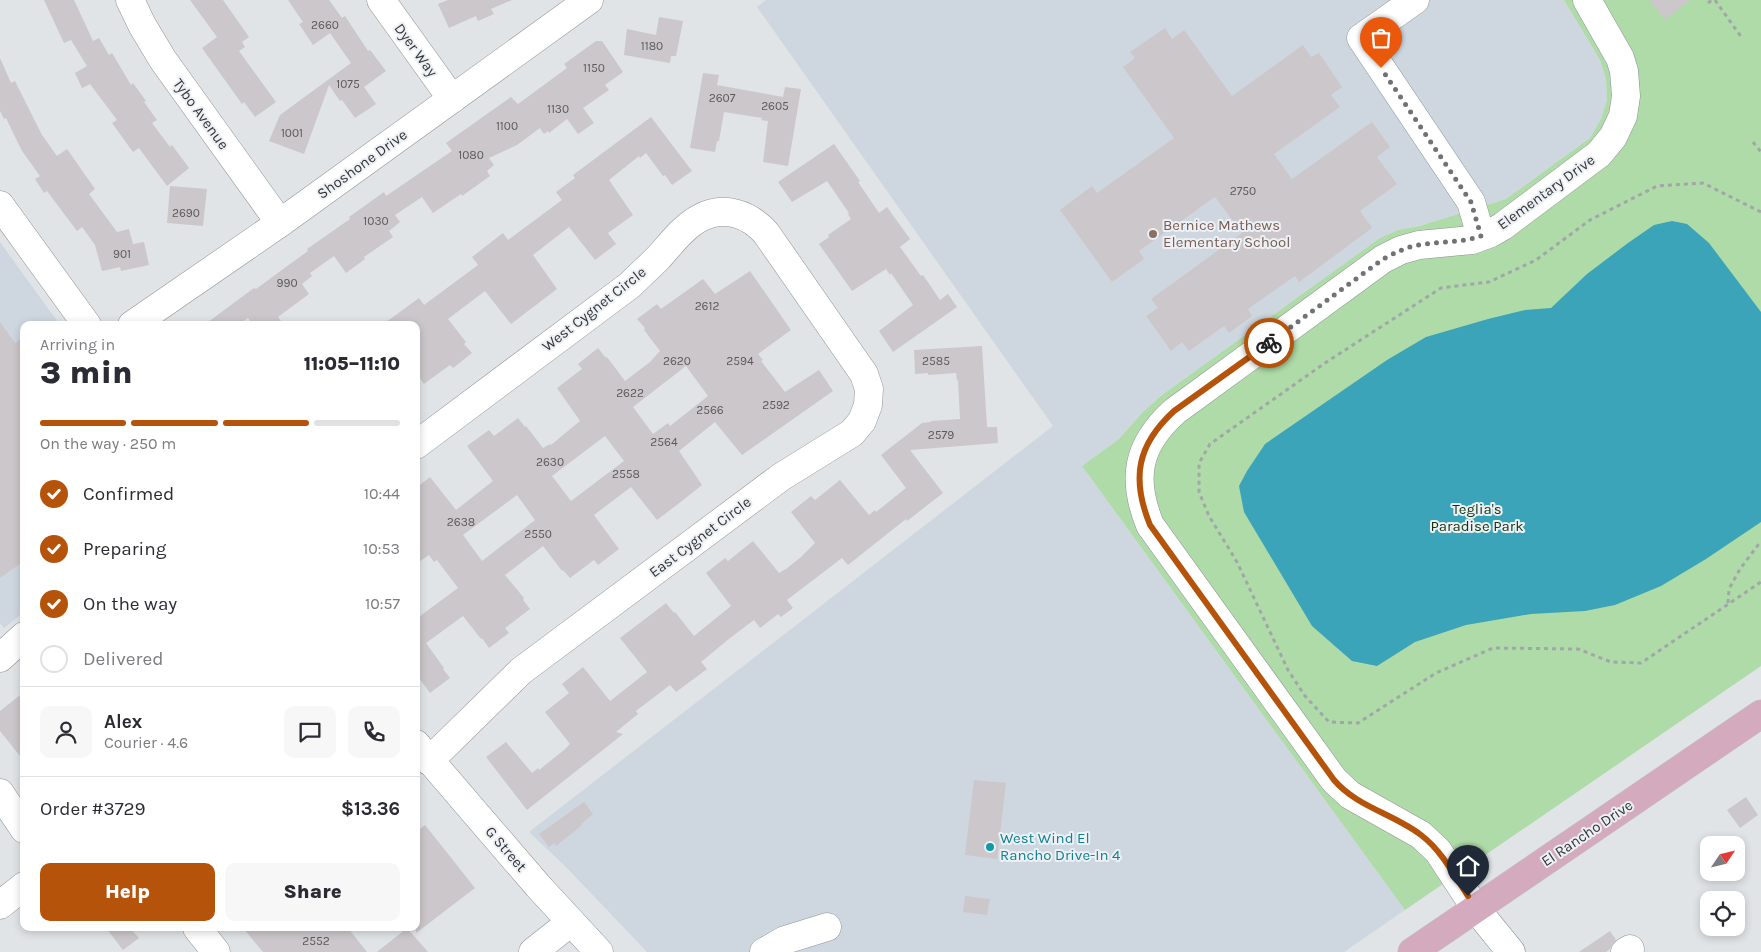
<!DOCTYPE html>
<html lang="en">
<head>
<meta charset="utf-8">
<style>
  body { margin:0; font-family:Karla,sans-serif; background:#f7f7f7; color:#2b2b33; height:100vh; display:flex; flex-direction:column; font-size:19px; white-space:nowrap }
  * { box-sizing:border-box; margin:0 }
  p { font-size:16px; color:#7c7c81 }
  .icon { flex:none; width:28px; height:28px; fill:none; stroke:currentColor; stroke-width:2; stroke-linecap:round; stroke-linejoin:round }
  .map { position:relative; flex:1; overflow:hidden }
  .sheet { position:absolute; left:20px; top:321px; width:400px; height:610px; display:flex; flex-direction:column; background:#fff; border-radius:10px; box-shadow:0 2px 8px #0003 }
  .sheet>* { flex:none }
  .needle { width:32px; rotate:55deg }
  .controls { position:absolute; left:1700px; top:836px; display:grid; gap:10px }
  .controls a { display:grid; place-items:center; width:45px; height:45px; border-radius:10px; background:#fff; box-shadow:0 2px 8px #0003; font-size:25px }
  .pin { position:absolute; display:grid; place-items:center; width:42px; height:42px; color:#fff; margin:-51px -21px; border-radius:50% 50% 50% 0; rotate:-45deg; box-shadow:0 0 5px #0007 }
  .pin .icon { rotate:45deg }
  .courier { position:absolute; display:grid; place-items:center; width:50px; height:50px; margin:-25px; border:4px solid #b45309; border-radius:50%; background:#fff; color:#222; box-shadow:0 1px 6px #0007 }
  .summary em { font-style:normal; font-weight:800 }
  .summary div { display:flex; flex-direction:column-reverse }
  .summary { display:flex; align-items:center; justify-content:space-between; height:85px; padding:0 20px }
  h1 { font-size:32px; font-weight:800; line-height:38px }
  .bar { display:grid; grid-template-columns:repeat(4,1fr); gap:8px 5px; align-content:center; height:60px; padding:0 20px }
  .bar i { height:6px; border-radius:4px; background:#e1e1e2 }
  .bar .selected { background:#b45309 }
  .bar p { grid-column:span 4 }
  .line { display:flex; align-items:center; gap:12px; padding:0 20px; border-top:1px solid #e1e1e2 }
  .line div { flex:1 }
  .round { display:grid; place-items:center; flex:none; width:52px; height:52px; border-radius:10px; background:#f7f7f7 }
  ol { padding:0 20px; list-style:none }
  li { display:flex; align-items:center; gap:15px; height:55px }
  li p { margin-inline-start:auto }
  li .icon { padding:5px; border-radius:50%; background:#b45309; color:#fff; stroke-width:4 }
  li:last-child { color:#7c7c81 }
  li i { width:28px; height:28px; border:2px solid #e1e1e2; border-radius:50% }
  .action { display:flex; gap:10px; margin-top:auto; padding:10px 20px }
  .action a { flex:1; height:58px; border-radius:10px; background:#b45309; color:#fff; font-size:20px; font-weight:800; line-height:58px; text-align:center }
  .action a+a { background:#f7f7f7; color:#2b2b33 }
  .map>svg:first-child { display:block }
</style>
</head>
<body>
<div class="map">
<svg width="1761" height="952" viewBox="0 0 1761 952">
  <rect width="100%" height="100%" fill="#e0e4e7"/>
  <g fill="#ced7e0">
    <path d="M766,0H1564L1600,60L1606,79L1607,100L1601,119L1590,138L1506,199L1420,226L1398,230L1380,238L1162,395L1143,412L1119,439L1082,466L1405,910L1344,952H647L566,867L529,832L1053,426L757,7Z"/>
    <path d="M0,242L60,325H24V612L4,628L0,623Z"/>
  </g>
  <path fill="#aedba8" d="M1564,0H1761V666L1405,910L1082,466L1119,439L1143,412L1162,395L1380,238L1398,230L1420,226L1506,199L1590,138L1601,119L1607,100L1606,79L1600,60Z"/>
  <path fill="#3ba4b8" d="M1672,221L1687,224L1709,243L1761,312V522L1706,559L1661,586L1615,605L1585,611L1531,614L1466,625L1415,642L1377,666L1352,661L1312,626L1244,512L1239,486L1247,471L1265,444L1387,360L1426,337L1488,319L1525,310L1551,308L1587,274L1628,243L1654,225Z"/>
  <g fill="#ccc7ca" fill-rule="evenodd">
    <path d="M44,0H74L93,41L99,38L109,55L112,53L131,85L133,83L146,101L144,102L157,120L152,123L170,147L172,145L189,168L167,186L139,148L133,152L112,123L117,120L90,84L82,88L75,73L87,66L71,40L64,43Z"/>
    <path d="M190,0H223L249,37L242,42L245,47L239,51L276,102L255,117L244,102L242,104L202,48L217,37Z"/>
    <path d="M288,0H329L342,18L345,16L368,51L370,50L386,71L364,87L376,104L355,118L342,100L340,101L329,85L304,154L269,141L280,115L351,63L330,33L313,45L299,24L303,22Z"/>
    <path d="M448,0H512L491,9L494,14L478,21L476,16L449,28L438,4Z"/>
    <path d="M1649,0H1690L1665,20Z"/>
    <path d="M659,17L683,21L676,56H671L670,63L624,55L627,29L656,35Z"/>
    <path d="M1165,28L1172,39L1184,30L1232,96L1303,45L1311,57L1319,53L1342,87L1331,95L1340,107L1274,154L1292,179L1372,122L1390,147L1377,157L1397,184L1360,211L1372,228L1299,282L1295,276L1248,309L1252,316L1229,333L1224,326L1189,351L1182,342L1171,351L1146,316L1158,308L1151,299L1242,233L1215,197L1139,251L1144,259L1112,282L1060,210L1092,186L1097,193L1174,138L1123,67L1135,58L1130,52Z"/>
    <path d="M596,41H602L623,72L605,85L609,90L583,108L594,123L578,134L567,119L549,133L548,131L544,134L540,128L517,145L489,158L494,165L487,171L490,176L462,196L461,194L433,213L422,197L395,215L400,222L389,231L393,237L364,257L365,259L346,273L334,256L310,273L312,276L302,284L309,294L278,317L284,325H253L248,318L238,325H204L254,288L256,289L290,264L308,251L307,249L350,219L349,217L384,192L386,196L452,151L446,143L511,97L518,104L567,68L564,64Z"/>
    <path d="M0,58L11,83L15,81L42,135L57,156L67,149L95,189L89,194L117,232L129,229L133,244L144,242L149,265L121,271L120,267L102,271L95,245L82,227L77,231L47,191L44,193L35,179L40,176L22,151L6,118L4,119L0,111Z"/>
    <path d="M703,73L719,75L717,85L783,97L785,87L801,89L788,166L763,162L768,121L761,120L762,118L724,112L719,141H717L715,152L690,148Z"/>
    <path d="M651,117L692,171L672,185L665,175L663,176L646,153L640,158L639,156L609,180L633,215L608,233L616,244L595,260L569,227L533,255L557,289L511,324L485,291L448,319L466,342L464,344L472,353L453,368L450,365L424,384L416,373V325H382L419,298L424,305L478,265L472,257L503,233L508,240L562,200L556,192L575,178L573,175Z"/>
    <path d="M834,144L860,181L858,182L879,213L887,207L910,239L900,247L921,276L923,275L940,300L948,294L957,307L893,352L879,331L913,305L891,273L890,275L886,269L852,291L819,244L829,237L828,235L851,219L848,214L849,213L827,181L792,202L778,182Z"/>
    <path d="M170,186L207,189L203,226L167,223Z"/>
    <path d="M750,271L791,330L758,354L763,360L761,361L785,392L819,370L833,391L742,455L715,422L679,451L702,485L678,504L657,520L631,487L594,515L619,549L598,565L594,560L570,578L563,570L562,571L543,546L505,575L524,598L523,600L530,609L505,628L509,633L489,648L482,638L481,639L463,616L426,643L444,668L443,669L450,678L430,693L416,674V619L458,588L437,560L434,562L429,555L416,564V488L430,477L456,510L493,481L467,446L489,430L494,436L518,418L525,427L526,426L543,448L550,444L551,445L580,421L557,388L582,369L578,364L598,348L606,358L607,357L625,381L650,362L660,351L644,330L645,328L637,319L657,304L661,309L703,279L715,294ZM686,366L708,396L670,426L668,423L653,434L633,407ZM605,436L624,461L571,501L552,476ZM517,495L535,520L482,561L463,535Z"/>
    <path d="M0,322L15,343L24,337V561L0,578Z"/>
    <path d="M982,346L987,427H997L998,443L910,450L943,493L907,521L906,519L848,565L842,558L787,600L793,608L781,617L778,614L760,628L754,620L730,638L701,662L707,669L676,692L670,685L636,711L638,714L616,732L623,734L527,810L486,757L506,742L532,773L538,768L539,770L564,750L570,744L545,712L569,693L562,684L583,667L610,701L647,672L620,638L666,603L674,613L675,612L694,636L731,606L706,573L725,558L728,561L753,541L779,573L786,569L801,557L815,543L791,512L811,496L815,500L840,480L869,515L875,510L876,512L906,488L881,455L922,423L931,422V421L960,419L958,380L957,381L956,373L928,375V373L915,374L914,350Z"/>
    <path d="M24,692V761L0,731V711Z"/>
    <path d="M974,780L1006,783L997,859L965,855Z"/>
    <path d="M1746,797L1758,815L1740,828L1727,810Z"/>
    <path d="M584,802L593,814L581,824L582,825L556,846L554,843L549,847L539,834Z"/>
    <path d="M425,825L475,888L416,933V832Z"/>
    <path d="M965,896L990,899L987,915L963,912Z"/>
    <path d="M106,928H130L139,938L123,950Z"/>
    <path d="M243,928H348L367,952H263Z"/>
    <path d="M407,928L428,952H377Z"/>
    <path d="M1610,931L1616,940L1612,944L1610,949L1606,952H1579Z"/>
  </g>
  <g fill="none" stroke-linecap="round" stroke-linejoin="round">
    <defs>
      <g id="minor">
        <path d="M130,0L142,25L163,60L280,223"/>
        <path d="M381,0L452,99"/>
        <path d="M1415,0L1361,38L1471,202L1481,236"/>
        <path d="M0,205L87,325"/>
        <path d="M132,325L280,223L589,0"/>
        <path d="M416,445L630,285C639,276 649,267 658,258C671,244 683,227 700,218C724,205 749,214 766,233L864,374L869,389L868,405L862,421L852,433L781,477L521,671L429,761"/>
        <path d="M0,658L24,636"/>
        <path d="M416,744L538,886L599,952"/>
        <path d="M0,793L24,829"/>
        <path d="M0,905L24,886"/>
        <path d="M197,928L216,952"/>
        <path d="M533,952L571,922"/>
        <path d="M764,952L785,940L827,927"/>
        <path d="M1511,952L1476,909L1438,851L1421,835L1350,795L1334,780L1150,525C1131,478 1137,445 1175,411L1383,259L1401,250L1419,245L1472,240L1491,233L1503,226L1599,154L1613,137L1623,116L1626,96L1624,71L1620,58L1587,0"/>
        <path d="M1625,952L1630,949"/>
      </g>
      <path id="major" d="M1412,952L1761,714"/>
    </defs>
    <use href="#minor" stroke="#909396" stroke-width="29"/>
    <use href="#major" stroke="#c2c2c3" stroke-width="29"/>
    <g stroke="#a3a6a8" stroke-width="3" stroke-dasharray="4 4" stroke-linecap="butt">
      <path d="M1715,0L1742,38"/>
      <path d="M1708,3L1712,0"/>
      <path d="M1753,142L1761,152"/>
      <path d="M1761,212L1703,183L1657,186L1590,220L1536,260L1489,282L1441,288L1325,363L1210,444L1199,463V492L1209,516L1237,562L1288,670L1305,696L1329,722L1358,723L1436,673L1493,648L1578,649L1611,662L1641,663L1761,582"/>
      <path d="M1728,603L1729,589L1740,569L1761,541"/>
    </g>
    <use href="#minor" stroke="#fff" stroke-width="28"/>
    <use href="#major" stroke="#d4aabf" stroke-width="28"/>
  </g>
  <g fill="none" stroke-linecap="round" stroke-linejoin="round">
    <path stroke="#707274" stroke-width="5" stroke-dasharray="0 9" d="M1269,343L1383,259C1395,253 1406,247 1419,245C1440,241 1462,243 1481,236L1471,202L1381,68"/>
    <path stroke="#b45309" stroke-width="6" d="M1269,343L1174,411C1137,445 1131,478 1150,525L1334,780C1357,807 1394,814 1421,835C1442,851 1454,875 1468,896"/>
  </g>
  <circle fill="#8d6e63" stroke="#edf1f5" stroke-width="2" cx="1153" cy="234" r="5"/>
  <circle fill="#0f9aa8" stroke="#edf1f5" stroke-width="2" cx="990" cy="847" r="5"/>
  <g text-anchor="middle" stroke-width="4" stroke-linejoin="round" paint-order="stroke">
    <g font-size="12" fill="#5a5a5b">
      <text x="325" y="29">2660</text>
      <text x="652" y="50">1180</text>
      <text x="594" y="72">1150</text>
      <text x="348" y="88">1075</text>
      <text x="722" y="102">2607</text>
      <text x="775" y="110">2605</text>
      <text x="558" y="113">1130</text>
      <text x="507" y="130">1100</text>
      <text x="292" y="137">1001</text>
      <text x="471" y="159">1080</text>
      <text x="1243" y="195">2750</text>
      <text x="186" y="217">2690</text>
      <text x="376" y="225">1030</text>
      <text x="122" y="258">901</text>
      <text x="287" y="287">990</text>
      <text x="707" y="310">2612</text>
      <text x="677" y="365">2620</text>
      <text x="740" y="365">2594</text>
      <text x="936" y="365">2585</text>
      <text x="630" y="397">2622</text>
      <text x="776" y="409">2592</text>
      <text x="710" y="414">2566</text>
      <text x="941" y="439">2579</text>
      <text x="664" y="446">2564</text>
      <text x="550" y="466">2630</text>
      <text x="626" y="478">2558</text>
      <text x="461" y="526">2638</text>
      <text x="538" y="538">2550</text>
      <text x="316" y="945">2552</text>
    </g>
    <g font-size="15" fill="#343536" stroke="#edf1f5">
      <text transform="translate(416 50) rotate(54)" y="5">Dyer Way</text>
      <text transform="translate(201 114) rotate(54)" y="5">Tybo Avenue</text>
      <text transform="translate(362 164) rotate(-36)" y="5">Shoshone Drive</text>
      <text transform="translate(1546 192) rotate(-36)" y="5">Elementary Drive</text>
      <text transform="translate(594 309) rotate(-38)" y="5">West Cygnet Circle</text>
      <text transform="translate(700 537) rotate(-37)" y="5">East Cygnet Circle</text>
      <text transform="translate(1587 833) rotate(-34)" y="5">El Rancho Drive</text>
      <text transform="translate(506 849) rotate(49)" y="5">G Street</text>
    </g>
    <g font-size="15" fill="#785e54" stroke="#edf1f5" text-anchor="start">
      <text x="1163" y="230">Bernice Mathews<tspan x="1163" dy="17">Elementary School</tspan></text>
    </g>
    <g font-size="15" fill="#10340c" stroke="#edf1f5">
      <text x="1477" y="514">Teglia's<tspan x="1477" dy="17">Paradise Park</tspan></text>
    </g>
    <g font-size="15" fill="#0d838f" stroke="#edf1f5" text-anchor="start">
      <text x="1000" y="843">West Wind El<tspan x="1000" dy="17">Rancho Drive-In 4</tspan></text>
    </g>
  </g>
</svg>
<div class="controls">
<a><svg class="needle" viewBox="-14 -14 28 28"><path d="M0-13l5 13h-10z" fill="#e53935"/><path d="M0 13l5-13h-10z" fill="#7c7c81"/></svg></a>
<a><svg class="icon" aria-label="locate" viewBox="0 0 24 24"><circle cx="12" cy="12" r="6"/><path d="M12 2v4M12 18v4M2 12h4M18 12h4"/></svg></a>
</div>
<div class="pin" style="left:1381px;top:68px;background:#ea580c"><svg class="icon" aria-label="bag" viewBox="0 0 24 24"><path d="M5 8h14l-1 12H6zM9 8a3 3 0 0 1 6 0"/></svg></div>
<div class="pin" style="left:1468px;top:896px;background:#1f2937"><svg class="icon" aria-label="home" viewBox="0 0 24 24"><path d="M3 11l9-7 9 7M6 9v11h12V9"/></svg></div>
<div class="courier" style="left:1269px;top:343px"><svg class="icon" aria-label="bike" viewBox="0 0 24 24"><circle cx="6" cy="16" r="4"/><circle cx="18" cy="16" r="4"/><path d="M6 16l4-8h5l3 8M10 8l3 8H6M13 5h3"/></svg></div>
<section class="sheet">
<div class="summary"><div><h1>3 min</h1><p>Arriving in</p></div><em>11:05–11:10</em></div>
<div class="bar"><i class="selected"></i><i class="selected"></i><i class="selected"></i><i></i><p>On the way · 250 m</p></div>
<ol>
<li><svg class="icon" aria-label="check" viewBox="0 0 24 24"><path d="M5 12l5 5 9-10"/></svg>Confirmed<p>10:44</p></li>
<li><svg class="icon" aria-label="check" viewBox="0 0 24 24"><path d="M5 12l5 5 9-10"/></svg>Preparing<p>10:53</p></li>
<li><svg class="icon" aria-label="check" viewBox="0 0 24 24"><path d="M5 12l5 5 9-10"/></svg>On the way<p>10:57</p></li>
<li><i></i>Delivered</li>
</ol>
<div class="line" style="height:90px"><a class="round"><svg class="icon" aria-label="person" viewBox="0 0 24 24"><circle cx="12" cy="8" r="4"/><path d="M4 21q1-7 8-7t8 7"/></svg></a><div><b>Alex</b><p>Courier · 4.6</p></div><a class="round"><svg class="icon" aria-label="chat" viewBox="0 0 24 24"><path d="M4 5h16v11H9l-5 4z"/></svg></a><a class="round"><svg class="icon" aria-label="phone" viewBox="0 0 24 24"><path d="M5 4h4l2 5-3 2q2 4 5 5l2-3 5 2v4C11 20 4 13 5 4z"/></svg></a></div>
<div class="line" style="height:65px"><div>Order #3729</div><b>$13.36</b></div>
<div class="action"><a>Help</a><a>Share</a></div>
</section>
</div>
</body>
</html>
